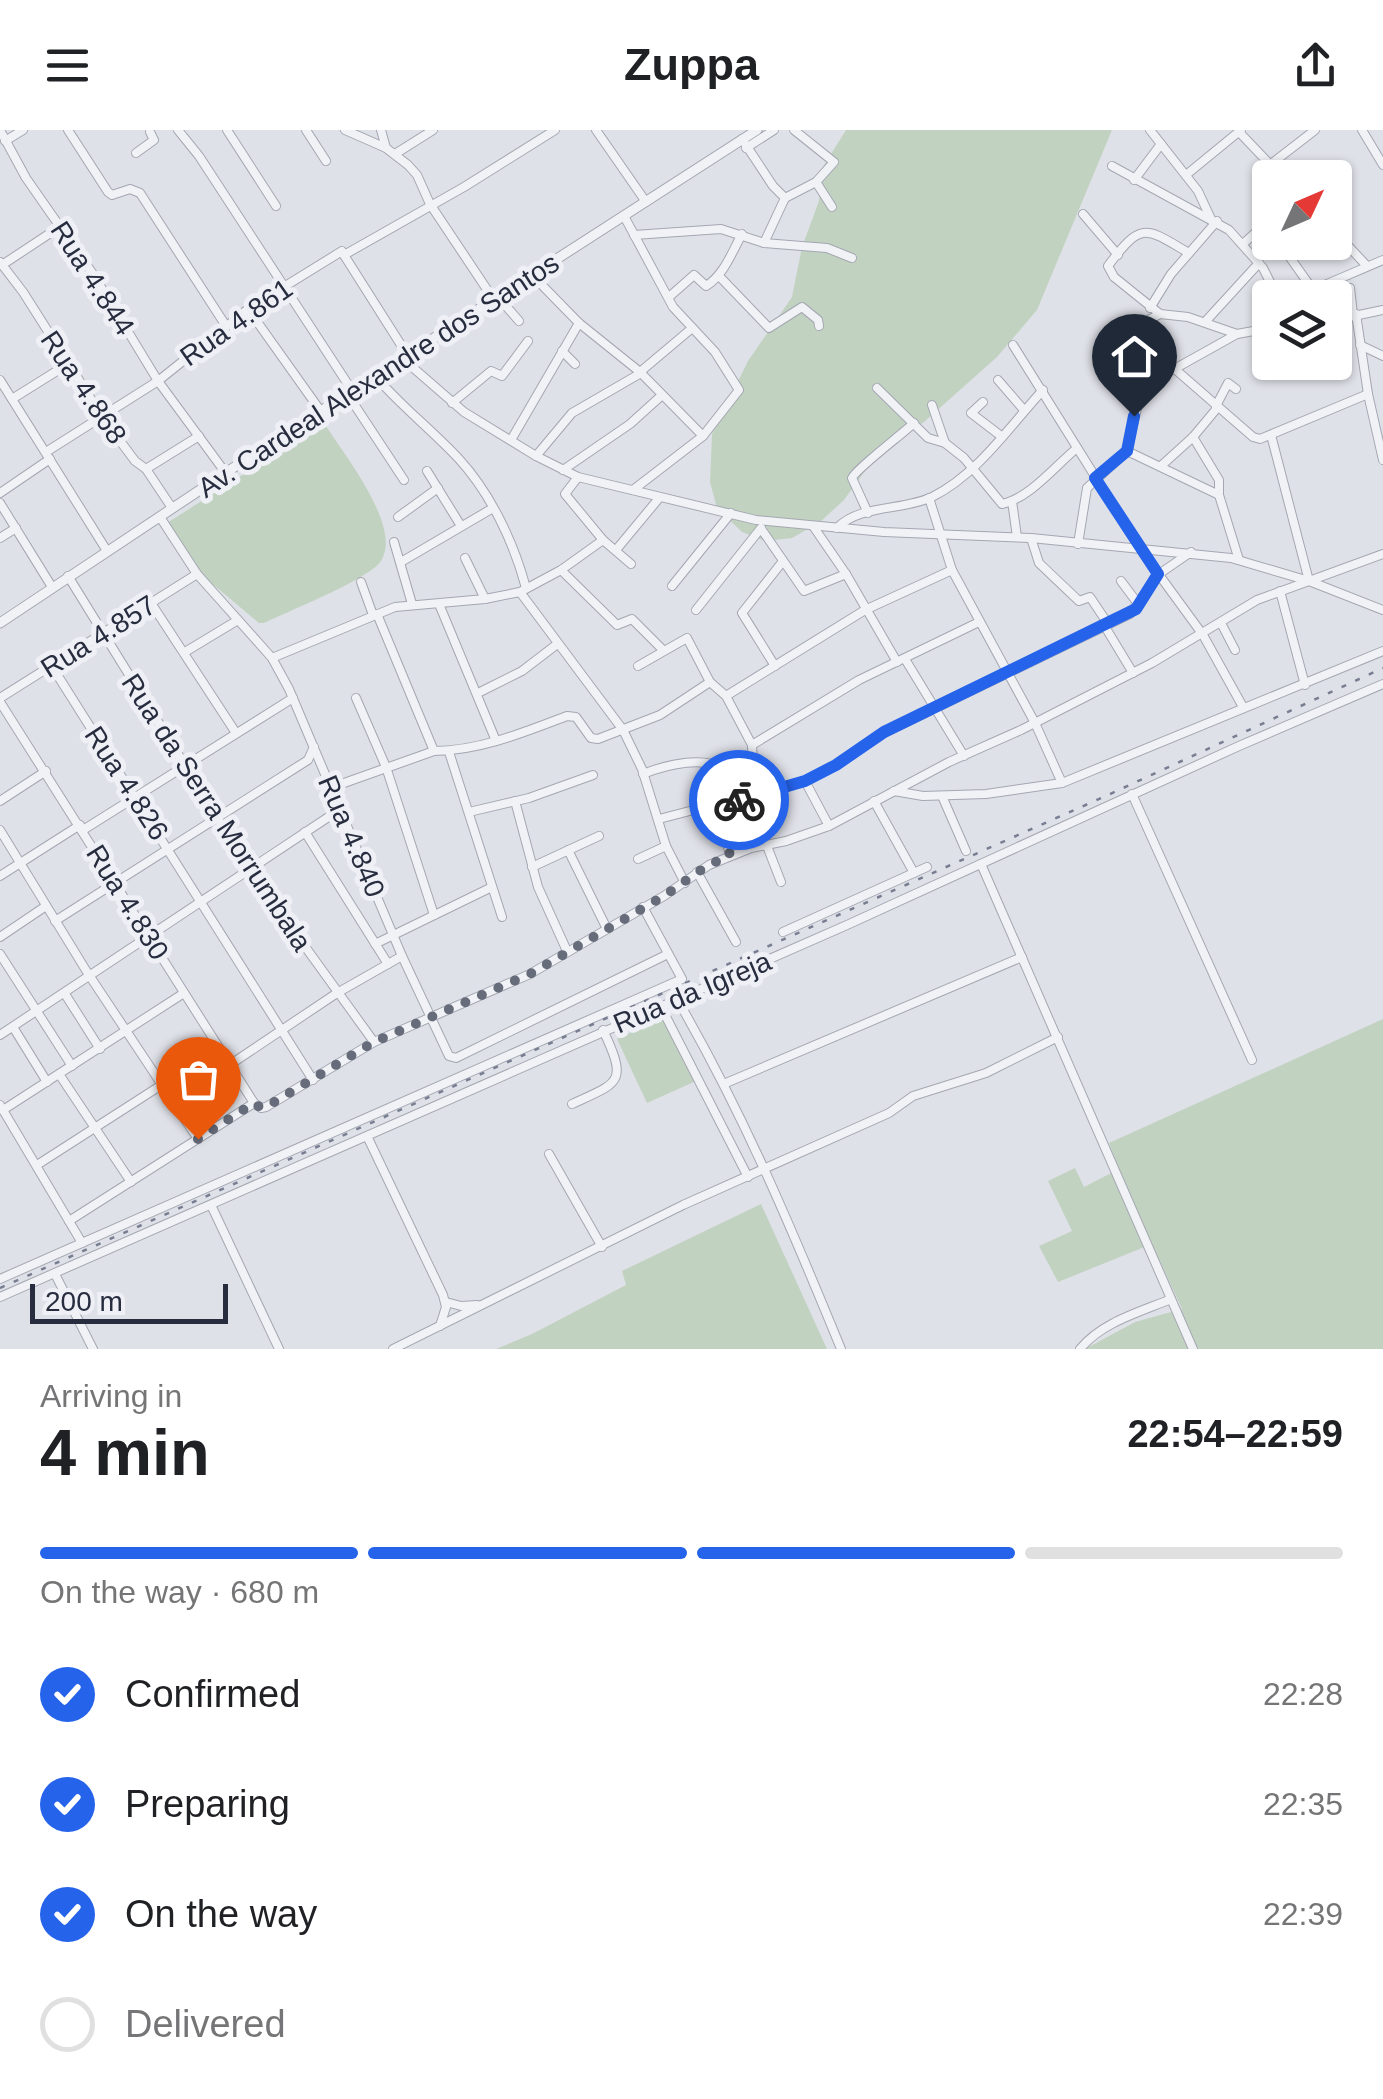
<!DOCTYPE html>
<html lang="en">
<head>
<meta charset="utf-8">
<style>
  body { margin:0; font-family:Arial,sans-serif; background:#f2f2f2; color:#202124; height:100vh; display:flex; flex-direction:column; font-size:38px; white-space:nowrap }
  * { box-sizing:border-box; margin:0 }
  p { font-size:32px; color:#757577 }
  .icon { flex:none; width:55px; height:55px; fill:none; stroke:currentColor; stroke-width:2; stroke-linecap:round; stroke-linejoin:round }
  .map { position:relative; height:1219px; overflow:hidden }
  .sheet { display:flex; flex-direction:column; background:#fff; flex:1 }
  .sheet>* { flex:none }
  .needle { width:65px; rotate:46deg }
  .fabs { position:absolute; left:1252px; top:30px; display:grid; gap:20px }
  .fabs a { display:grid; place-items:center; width:100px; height:100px; border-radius:10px; background:#fff; box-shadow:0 2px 8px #0004; font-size:50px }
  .scale { position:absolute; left:30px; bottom:25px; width:198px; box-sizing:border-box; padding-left:10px; border:5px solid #272d3f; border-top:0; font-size:28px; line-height:35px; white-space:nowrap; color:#272d3f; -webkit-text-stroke:8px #eef0f6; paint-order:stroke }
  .pin { position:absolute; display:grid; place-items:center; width:85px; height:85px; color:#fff; margin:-102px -42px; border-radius:50% 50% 50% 0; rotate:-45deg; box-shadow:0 0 10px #0007 }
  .pin .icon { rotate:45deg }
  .courier { position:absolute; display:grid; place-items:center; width:100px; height:100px; margin:-50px; border:8px solid #2563eb; border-radius:50%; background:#fff; color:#222; box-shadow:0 2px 12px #0007 }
  .head em { font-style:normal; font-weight:800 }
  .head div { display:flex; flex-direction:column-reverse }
  .head { display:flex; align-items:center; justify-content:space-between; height:170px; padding:0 40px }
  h1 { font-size:65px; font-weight:800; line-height:75px }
  .bar { display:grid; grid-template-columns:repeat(4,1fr); gap:15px 10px; align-content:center; height:120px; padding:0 40px }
  .bar i { height:12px; border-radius:8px; background:#e0e0e0 }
  .bar .selected { background:#2563eb }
  .bar p { grid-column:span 4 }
  ol { padding:0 40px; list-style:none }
  li { display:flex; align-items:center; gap:30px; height:110px }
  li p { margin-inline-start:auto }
  li .icon { padding:10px; border-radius:50%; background:#2563eb; color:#fff; stroke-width:4 }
  li:last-child { color:#757577 }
  li i { width:55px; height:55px; border:5px solid #e0e0e0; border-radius:50% }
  header { display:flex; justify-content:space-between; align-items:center; height:130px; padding:0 40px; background:#fff; font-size:45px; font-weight:800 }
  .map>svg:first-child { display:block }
</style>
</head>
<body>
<header><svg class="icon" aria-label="menu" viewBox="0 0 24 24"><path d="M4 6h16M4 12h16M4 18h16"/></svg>Zuppa<svg class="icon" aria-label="share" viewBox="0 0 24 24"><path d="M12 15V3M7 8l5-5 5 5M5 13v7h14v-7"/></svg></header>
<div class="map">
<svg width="1383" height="1219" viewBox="0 0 1383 1219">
  <rect width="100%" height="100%" fill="#dfe1e8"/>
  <g fill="#c2d2c0">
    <path d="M846,0H1112L1037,180L997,227L924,292L881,319L844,370L820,392L792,408L765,411L742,402L717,378L710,352L712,304L748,231L792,167L802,117L819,71L821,40Z"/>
    <path d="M324,293C343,323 403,397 381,431C369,449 287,482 264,493H259L203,446L167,393Z"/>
    <path d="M665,886L696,951L647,973L617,909Z"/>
    <path d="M1383,889V1219H1085L1135,1192L1182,1179L1152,1114L1058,1152L1039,1116L1072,1101L1048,1051L1075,1038L1084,1057L1119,1039L1109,1013Z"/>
    <path d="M761,1074L827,1219H496L532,1204L626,1155L622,1141Z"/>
  </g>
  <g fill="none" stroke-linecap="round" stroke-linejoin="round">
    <defs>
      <g id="minor">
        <path d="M0,0L26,48L93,144L158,251L225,342"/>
        <path d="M68,0L108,62L112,65L130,59L140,63L226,196"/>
        <path d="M178,0L199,26L353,262"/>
        <path d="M227,0L276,76"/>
        <path d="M306,0L326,31"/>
        <path d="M345,0L386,18L408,35L417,45L430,74L494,170"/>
        <path d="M381,0L386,18"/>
        <path d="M596,0L646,72"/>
        <path d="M1150,0L1198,61L1211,89"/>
        <path d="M1362,0L1383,35"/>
        <path d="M1239,2L1283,48"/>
        <path d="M742,9L773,56L785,68L764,113"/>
        <path d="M5,11L23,0"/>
        <path d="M746,18L774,0"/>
        <path d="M136,23L154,10L150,2"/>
        <path d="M395,24L433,0"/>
        <path d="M1271,34L1315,0"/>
        <path d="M1112,36L1229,100L1263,138L1278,168"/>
        <path d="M1186,45L1241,0"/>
        <path d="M1134,50L1161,14"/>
        <path d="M816,52L832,77"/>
        <path d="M785,68L816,52L834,32L794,0"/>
        <path d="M1083,84L1118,125"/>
        <path d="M624,86L673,177L715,222L739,260L703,306L633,360"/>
        <path d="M1335,102L1367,136"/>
        <path d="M634,105L721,99L764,113L827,118L852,128"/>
        <path d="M1279,112L1313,160L1383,130"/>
        <path d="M1244,113L1265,94L1270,101"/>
        <path d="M1189,123C1146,98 1142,90 1108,136L1114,147L1160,184L1188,187L1237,204"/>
        <path d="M344,125L408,226"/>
        <path d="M0,132L23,162L103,288L135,331L146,339L172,378"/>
        <path d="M2,135L61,96"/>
        <path d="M532,145L579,193L640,242L703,306"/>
        <path d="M719,146L769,198L802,177L818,190L819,196"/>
        <path d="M1350,158L1353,185"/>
        <path d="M498,167L519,191"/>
        <path d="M669,167L694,145L706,156C724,145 732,122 742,104"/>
        <path d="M1150,178L1171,144L1217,91"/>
        <path d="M248,179L322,283"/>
        <path d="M1356,184L1368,264L1383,330"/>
        <path d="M1335,190L1383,180"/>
        <path d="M1205,192L1259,133"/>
        <path d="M1013,215L1141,420L1203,505L1243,577"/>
        <path d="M1360,215L1383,226"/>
        <path d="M562,221L575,234"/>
        <path d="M403,229L464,282L536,326L578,347L756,390L884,402L1031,408L1231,428L1309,451L1383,480"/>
        <path d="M1176,240L1253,307L1260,309L1368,264"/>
        <path d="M640,242L691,199"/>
        <path d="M1159,246L1129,200L1160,184"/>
        <path d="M376,247C402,277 432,300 459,329C491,364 514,413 526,458"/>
        <path d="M0,250L107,421"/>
        <path d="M998,250L1024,280"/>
        <path d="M877,258L928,308L945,313L964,328L1002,374C1030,368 1055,336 1077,318"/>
        <path d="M348,265L404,350"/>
        <path d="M12,269L68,234"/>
        <path d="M983,272L971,283L1001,306"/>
        <path d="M452,273L491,241L502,246L528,211"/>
        <path d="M932,275L945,313"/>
        <path d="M1216,276L1228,253L1236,259"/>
        <path d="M1271,305L1309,451"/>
        <path d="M1193,307L1219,350V365"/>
        <path d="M511,310L579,193"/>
        <path d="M1127,321L1219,365L1239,430"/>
        <path d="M46,322L158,251L248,179L342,121L344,125L464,57L555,0"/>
        <path d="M536,326L572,283L641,243"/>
        <path d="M1161,336L1193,307L1218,277"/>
        <path d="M146,339L199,306"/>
        <path d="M563,340L630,294L661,266"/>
        <path d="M427,341L461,396"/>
        <path d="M578,347L565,364L603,410L631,434"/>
        <path d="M0,363L50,329"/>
        <path d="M929,368L952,440L1035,593L1062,653"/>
        <path d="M1012,371L1017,407"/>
        <path d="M0,373L52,457"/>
        <path d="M868,383L852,348C856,339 901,305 914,293"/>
        <path d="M160,387L197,444L272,528L289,559L402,826L449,926L456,928L668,824"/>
        <path d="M398,387L438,358"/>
        <path d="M813,396L846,444L897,532"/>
        <path d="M837,398C860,374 903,381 932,367C978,344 1009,297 1043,260"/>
        <path d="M762,400L804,461L846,444"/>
        <path d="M0,408L16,398"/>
        <path d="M1031,408L1039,433L1079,471L1090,467L1108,494"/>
        <path d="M394,412L412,474"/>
        <path d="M1078,414L1087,358L1127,321L1142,257L1237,204L1270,198"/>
        <path d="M616,420L660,367"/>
        <path d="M465,428L485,469"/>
        <path d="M401,432L493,378"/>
        <path d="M561,440L617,495L632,489L663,520"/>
        <path d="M68,446L249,739L374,912"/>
        <path d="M1121,451L1139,475"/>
        <path d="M361,452L373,485"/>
        <path d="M672,456L731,383"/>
        <path d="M1280,461L1305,555"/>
        <path d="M520,462L623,600L642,639L666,716L685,753"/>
        <path d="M151,473L236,603"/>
        <path d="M439,474L496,611"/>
        <path d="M696,480L761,398"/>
        <path d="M377,484L434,621"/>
        <path d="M1221,493L1235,520"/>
        <path d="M1104,495L1133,543"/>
        <path d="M185,522L238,490"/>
        <path d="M272,528L395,477L485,469L520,462L561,440L603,410"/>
        <path d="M905,529L964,626"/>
        <path d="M51,535L313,950"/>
        <path d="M638,536L687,508L710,552"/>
        <path d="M775,536L742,483L783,431"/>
        <path d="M478,563L522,541L556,515"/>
        <path d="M726,566L752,615L753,638L760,665"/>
        <path d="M0,568L197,444"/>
        <path d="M356,568L386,637L434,785"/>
        <path d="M0,572L254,973"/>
        <path d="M752,615L859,550L979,492"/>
        <path d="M449,622L502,787"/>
        <path d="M643,644C668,634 705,625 729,641L753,638"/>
        <path d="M805,651L829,696"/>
        <path d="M330,658L434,621C479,621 525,602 567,586L576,587L591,608L598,609L660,585L710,552L726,566L865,480L952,440"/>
        <path d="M894,661L923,666L986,664L1062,653L1383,521"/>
        <path d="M1132,664L1252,930"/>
        <path d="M942,666L966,721"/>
        <path d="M0,671L46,641"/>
        <path d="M515,671L538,757L567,821"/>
        <path d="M874,671L914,743"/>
        <path d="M719,675L730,726"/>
        <path d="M469,682L529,668L593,645"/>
        <path d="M659,689L805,651L836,635L884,603L1130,484L1159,444L1191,422"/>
        <path d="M0,700L87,842L198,1009"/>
        <path d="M83,700L293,568"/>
        <path d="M305,702L388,834"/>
        <path d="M767,716L781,752"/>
        <path d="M568,720L607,799"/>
        <path d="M638,729L666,716"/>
        <path d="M981,734L1193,1219"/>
        <path d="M532,737L599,706"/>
        <path d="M697,742L736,812"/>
        <path d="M0,746L80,695"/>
        <path d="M55,791L308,630L314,617"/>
        <path d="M783,802L927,737"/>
        <path d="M0,807L46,776"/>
        <path d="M375,814L492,757"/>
        <path d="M0,824L72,936"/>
        <path d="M65,864L100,919"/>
        <path d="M677,869C743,983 791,1097 841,1219"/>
        <path d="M660,875L748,1047"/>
        <path d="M13,897L47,952"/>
        <path d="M0,905L339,680"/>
        <path d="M231,934L337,863L402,826"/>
        <path d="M59,944L131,1052"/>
        <path d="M726,953L1022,827"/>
        <path d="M254,973L261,978L266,977L374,912L530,844L664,766L709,735L751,718L786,711L829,696L949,632L1021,600L1152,533L1257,470L1383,424"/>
        <path d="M572,974C620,952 628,953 603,900"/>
        <path d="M0,975L82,1113"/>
        <path d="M3,980L184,863"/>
        <path d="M367,1006L443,1165L446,1177L440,1196"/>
        <path d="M549,1024L602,1117"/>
        <path d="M37,1035L219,918"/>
        <path d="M211,1075L279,1219"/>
        <path d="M69,1091L254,973"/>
        <path d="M55,1144L93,1219"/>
        <path d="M0,1149L682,849L643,777"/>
        <path d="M0,1167L847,795L1239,616L1383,554"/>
        <path d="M446,1172L461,1176L477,1175"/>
        <path d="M393,1219L683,1075L889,983L913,966L986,943L1058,907"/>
        <path d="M1080,1219C1102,1192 1140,1182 1171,1169"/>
      </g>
      <path id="tertiary" d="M0,493L257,322L757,0"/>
    </defs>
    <use href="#minor" stroke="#a4a7b2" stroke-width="10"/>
    <use href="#tertiary" stroke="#a4a7b2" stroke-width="11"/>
    <use href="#minor" stroke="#f1f2f6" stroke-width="8"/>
    <use href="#tertiary" stroke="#f1f2f6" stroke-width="9"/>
    <path stroke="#787e92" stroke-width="2.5" stroke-dasharray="5 10" stroke-linecap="butt" d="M0,1158L1108,665L1383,538"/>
  </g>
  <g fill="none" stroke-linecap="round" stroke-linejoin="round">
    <path stroke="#676c7a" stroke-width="10" stroke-dasharray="0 18" d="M198,1009L254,973L261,978L266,977L374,912L530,844L664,766L708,735L730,726L719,675L739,670"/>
    <path stroke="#2563eb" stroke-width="12" d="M739,670L805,651L836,635L884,602L1136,479L1158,444L1095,348L1127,321L1134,286"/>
  </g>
  <g text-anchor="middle" stroke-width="10" stroke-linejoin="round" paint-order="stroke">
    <g font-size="28" fill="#272d3f" stroke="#eef0f6">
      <text transform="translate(93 148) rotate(57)" y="10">Rua 4.844</text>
      <text transform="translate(236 192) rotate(-35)" y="10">Rua 4.861</text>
      <text transform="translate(378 245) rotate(-33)" y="10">Av. Cardeal Alexandre dos Santos</text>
      <text transform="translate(84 257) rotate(56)" y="10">Rua 4.868</text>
      <text transform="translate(98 506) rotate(-32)" y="10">Rua 4.857</text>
      <text transform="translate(127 653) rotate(57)" y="10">Rua 4.826</text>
      <text transform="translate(217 682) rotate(57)" y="10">Rua da Serra Morrumbala</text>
      <text transform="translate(352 706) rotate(67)" y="10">Rua 4.840</text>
      <text transform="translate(128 772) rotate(58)" y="10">Rua 4.830</text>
      <text transform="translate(692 862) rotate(-23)" y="10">Rua da Igreja</text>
    </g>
  </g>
</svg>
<div class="fabs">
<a><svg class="needle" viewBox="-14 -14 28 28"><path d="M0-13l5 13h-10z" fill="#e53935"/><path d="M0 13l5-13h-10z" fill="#757577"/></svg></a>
<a><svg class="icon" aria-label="layers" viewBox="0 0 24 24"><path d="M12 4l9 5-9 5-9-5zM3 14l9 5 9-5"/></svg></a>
</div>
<div class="scale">200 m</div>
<div class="pin" style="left:198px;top:1009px;background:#ea580c"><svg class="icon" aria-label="bag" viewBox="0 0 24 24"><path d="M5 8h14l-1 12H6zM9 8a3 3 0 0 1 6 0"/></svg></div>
<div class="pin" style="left:1134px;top:286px;background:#1f2937"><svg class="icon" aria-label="home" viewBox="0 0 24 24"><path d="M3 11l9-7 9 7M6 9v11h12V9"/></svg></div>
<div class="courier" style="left:739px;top:670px"><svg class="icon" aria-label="bike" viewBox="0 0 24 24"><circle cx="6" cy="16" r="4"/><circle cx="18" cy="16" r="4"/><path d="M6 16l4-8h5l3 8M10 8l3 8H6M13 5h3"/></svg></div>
</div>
<section class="sheet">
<div class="head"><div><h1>4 min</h1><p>Arriving in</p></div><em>22:54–22:59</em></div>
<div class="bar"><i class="selected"></i><i class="selected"></i><i class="selected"></i><i></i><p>On the way · 680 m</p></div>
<ol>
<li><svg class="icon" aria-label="check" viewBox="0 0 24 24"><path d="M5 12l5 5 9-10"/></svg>Confirmed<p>22:28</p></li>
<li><svg class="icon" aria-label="check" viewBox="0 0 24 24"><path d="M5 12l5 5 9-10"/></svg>Preparing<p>22:35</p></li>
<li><svg class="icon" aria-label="check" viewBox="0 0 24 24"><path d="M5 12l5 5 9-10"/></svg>On the way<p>22:39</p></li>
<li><i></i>Delivered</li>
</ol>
</section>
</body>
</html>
